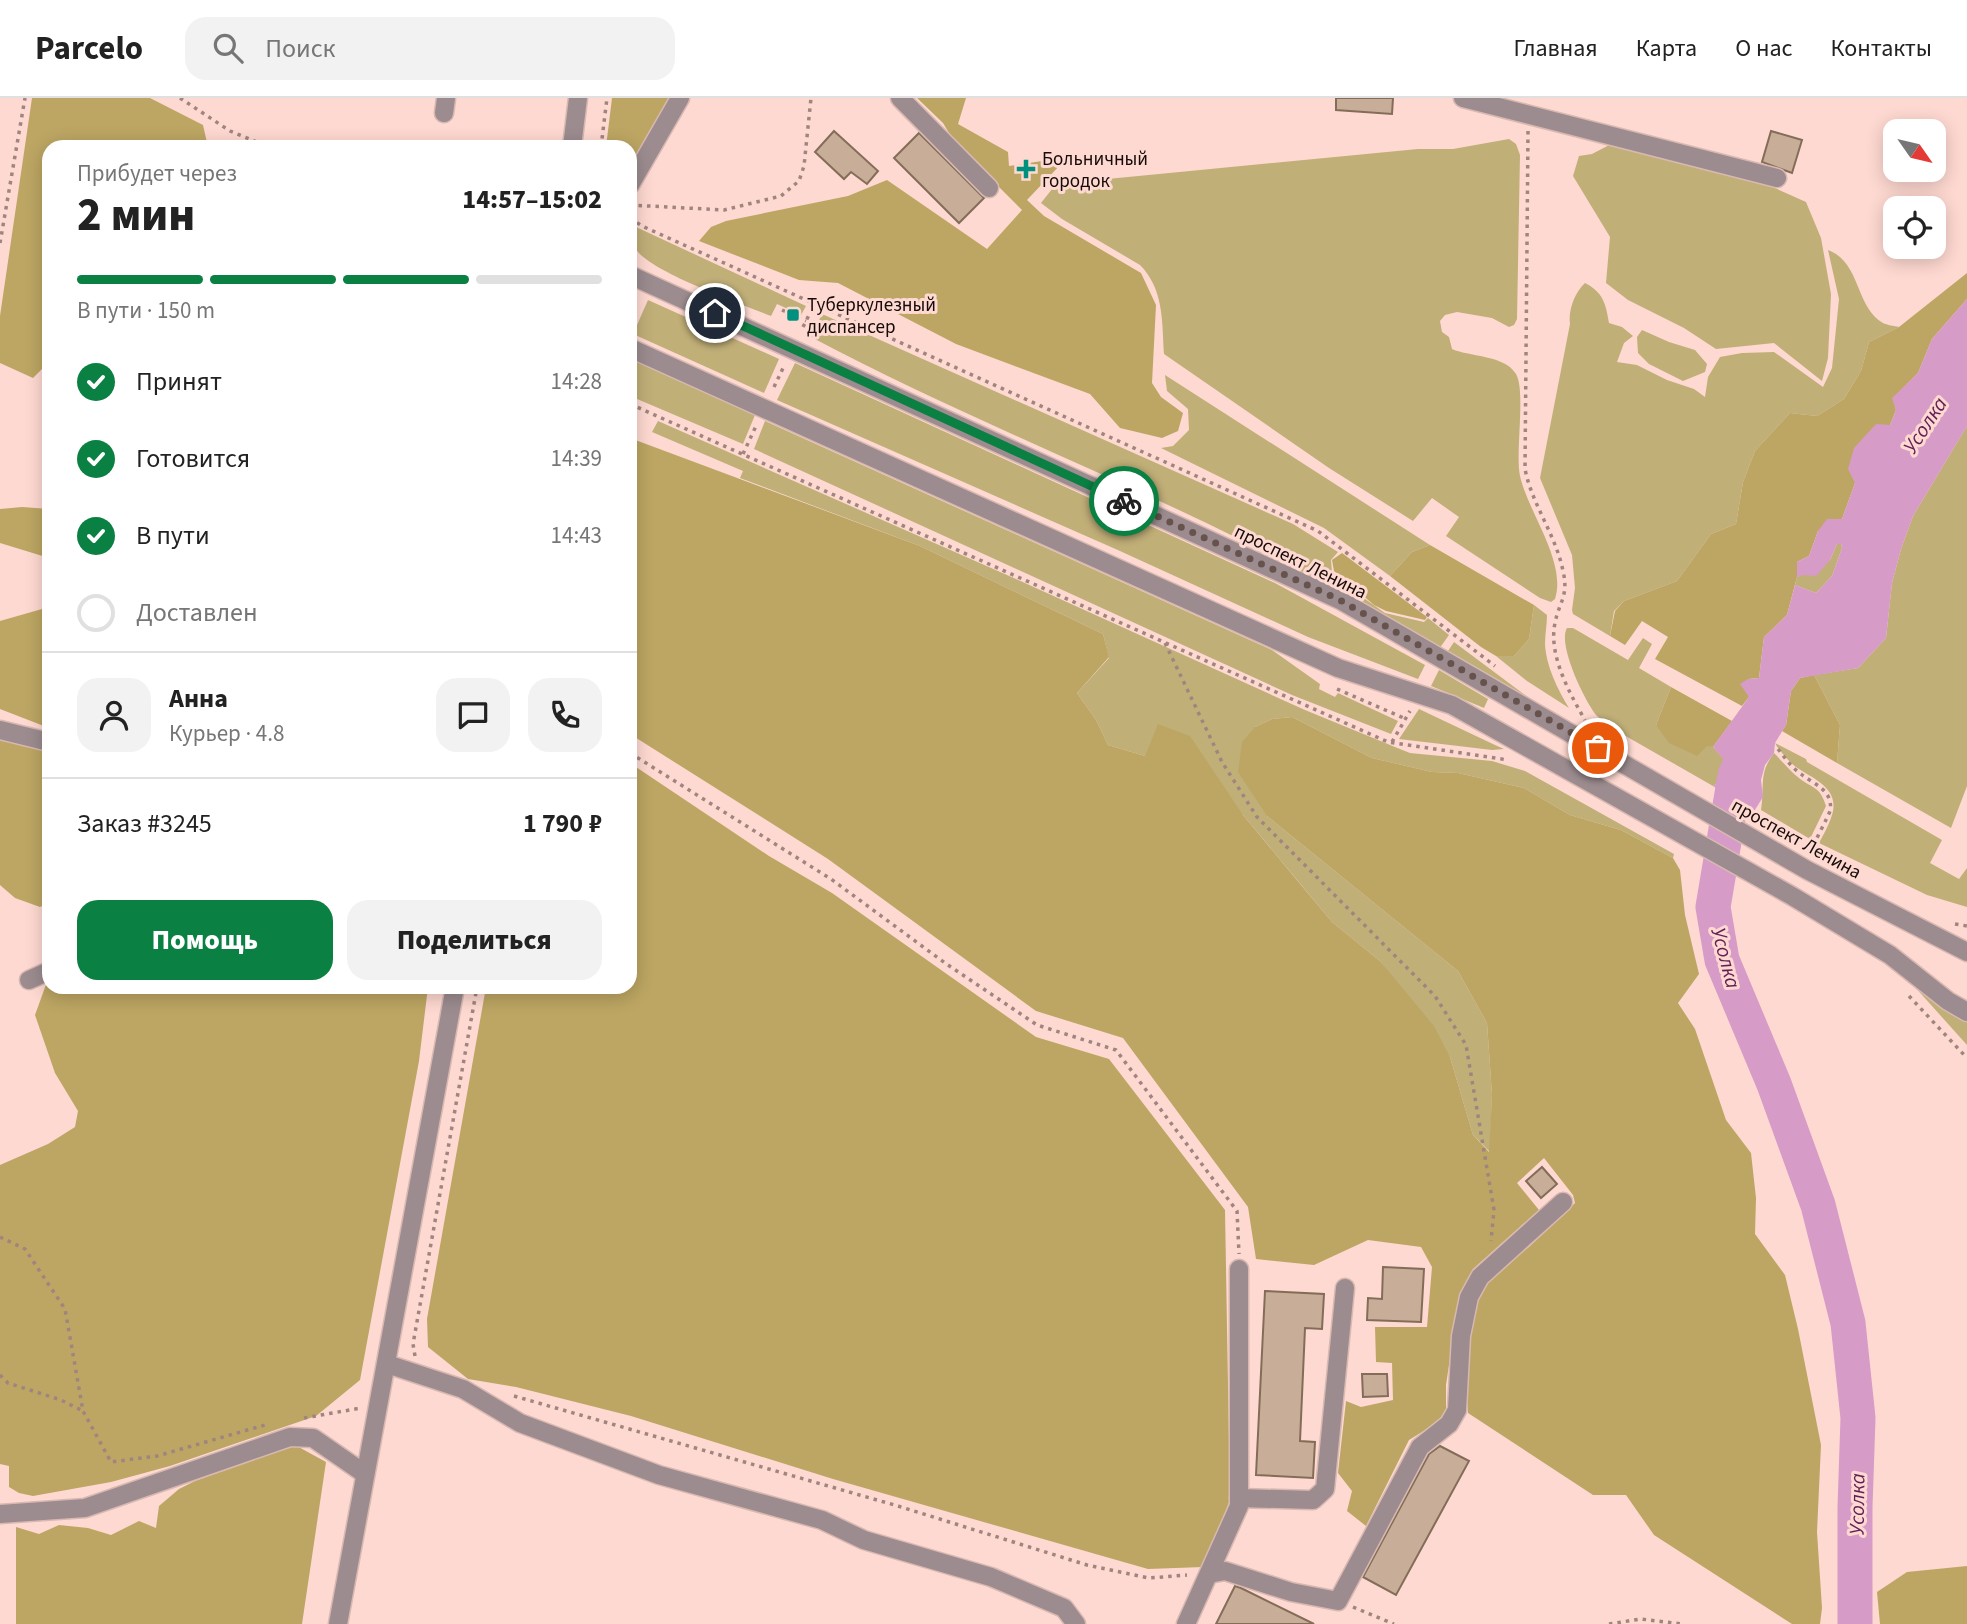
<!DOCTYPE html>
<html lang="ru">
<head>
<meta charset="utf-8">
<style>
  body { margin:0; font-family:"Source Sans 3",sans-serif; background:#f2f2f2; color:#222; height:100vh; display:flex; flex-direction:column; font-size:26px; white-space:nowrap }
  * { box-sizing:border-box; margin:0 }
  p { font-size:23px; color:#767676 }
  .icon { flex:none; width:38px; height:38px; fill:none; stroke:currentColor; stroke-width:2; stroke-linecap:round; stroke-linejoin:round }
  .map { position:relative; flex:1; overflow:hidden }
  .sheet { position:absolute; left:42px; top:42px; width:595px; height:854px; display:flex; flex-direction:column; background:#fff; border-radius:21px; box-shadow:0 4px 18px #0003 }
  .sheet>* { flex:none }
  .needle { width:46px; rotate:124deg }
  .tools { position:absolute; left:1883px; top:21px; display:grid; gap:14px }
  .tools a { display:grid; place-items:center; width:63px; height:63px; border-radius:14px; background:#fff; box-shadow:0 4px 18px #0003; font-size:35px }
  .pin { position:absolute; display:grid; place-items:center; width:60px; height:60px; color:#fff; margin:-30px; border:4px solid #fff; border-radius:50%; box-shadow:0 2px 7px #0007 }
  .courier { position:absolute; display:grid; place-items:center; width:70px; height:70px; margin:-35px; border:5px solid #0b8043; border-radius:50%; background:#fff; color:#222; box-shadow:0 2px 9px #0007 }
  .summary em { font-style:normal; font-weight:800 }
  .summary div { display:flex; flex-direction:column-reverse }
  .summary { display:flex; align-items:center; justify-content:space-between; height:119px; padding:0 35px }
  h1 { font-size:46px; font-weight:800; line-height:52px }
  .bar { display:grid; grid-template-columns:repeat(4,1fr); gap:10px 7px; align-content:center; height:84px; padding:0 35px }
  .bar i { height:9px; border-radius:5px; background:#e0e0e0 }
  .bar .selected { background:#0b8043 }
  .bar p { grid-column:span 4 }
  .line { display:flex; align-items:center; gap:18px; padding:0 35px; border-top:2px solid #e0e0e0 }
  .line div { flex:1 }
  .round { display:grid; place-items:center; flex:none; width:74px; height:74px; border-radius:21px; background:#f2f2f2 }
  ol { padding:0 35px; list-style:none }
  li { display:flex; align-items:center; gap:21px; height:77px }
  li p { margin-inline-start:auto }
  li .icon { padding:7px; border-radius:50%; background:#0b8043; color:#fff; stroke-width:4 }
  li:last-child { color:#767676 }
  li i { width:38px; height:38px; border:4px solid #e0e0e0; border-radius:50% }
  .primary-button { display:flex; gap:14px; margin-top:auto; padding:14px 35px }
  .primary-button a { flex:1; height:80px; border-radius:21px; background:#0b8043; color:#fff; font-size:28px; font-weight:800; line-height:80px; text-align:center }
  .primary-button a+a { background:#f2f2f2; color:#222 }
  header { display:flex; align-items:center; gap:42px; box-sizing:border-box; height:98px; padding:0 35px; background:#fff; border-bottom:2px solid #e0e0e0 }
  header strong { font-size:33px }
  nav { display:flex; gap:38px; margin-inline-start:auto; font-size:24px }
  .search { width:490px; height:63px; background:#f2f2f2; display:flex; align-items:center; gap:18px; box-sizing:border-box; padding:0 24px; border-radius:21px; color:#767676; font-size:26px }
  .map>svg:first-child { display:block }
</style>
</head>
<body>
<header>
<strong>Parcelo</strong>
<div class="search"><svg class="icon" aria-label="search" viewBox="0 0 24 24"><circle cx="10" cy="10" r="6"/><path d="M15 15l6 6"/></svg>Поиск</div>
<nav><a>Главная</a><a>Карта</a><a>О нас</a><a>Контакты</a></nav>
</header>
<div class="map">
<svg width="1967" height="1526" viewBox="0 0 1967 1526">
  <rect width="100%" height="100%" fill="#fed9d1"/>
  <g fill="#c1af78">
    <path d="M1509,41L1516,46L1520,57L1517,221L1514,227L1509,229L1492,220L1457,214L1445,217L1440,223L1442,234L1449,239L1452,251C1470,259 1505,257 1516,276C1526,293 1515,354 1520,378C1528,414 1567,464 1555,501L1551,504L1540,500L1446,438L1459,419L1432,400L1413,423L1329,370L1164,256C1162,224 1164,191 1140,167L1062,121L1041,105L1056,86L1418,51H1453Z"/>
    <path d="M1617,43L1768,87L1806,104L1821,140L1831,196L1828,260L1822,283L1774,245L1716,251L1684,230L1628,202L1606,185L1610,139L1573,78L1579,58L1592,56Z"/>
    <path d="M636,129L806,208L801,217L777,206L771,218C744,207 648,173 636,151C632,144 635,137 636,129Z"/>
    <path d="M1828,152C1861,164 1855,209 1883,225C1887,227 1894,228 1899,229L1869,244L1861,273L1844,301L1817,318L1790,315L1755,353L1743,384L1736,426L1711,436L1677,483L1624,503L1614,513L1610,538L1573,516L1572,512L1575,490L1572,457L1540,380L1570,226C1568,212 1575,194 1585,185C1603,194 1606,206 1609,225L1622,229L1633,238L1624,245L1617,264L1637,267L1667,282L1694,291L1705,299L1708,279L1720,259L1742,255L1774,254L1823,289L1832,270L1839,201Z"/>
    <path d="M648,202L779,261L764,295L633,236Z"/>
    <path d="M822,216L1293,426L1338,454L1331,462L1332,474L1358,496L1385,515L1424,524L1428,520L1449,537L1439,551C1373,513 1307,475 1239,441C1098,371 950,313 811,239Z"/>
    <path d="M1642,232L1669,244L1695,252L1707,266L1705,274L1683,283L1649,266L1638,255L1637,239Z"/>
    <path d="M630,260L755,317L743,346L630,298Z"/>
    <path d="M795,265L1275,485L1425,567L1418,581L1308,539L1120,453L777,302Z"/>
    <path d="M1165,277L1430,447L1412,454L1390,478L1324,430L1161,350L1173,348L1189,332L1188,311L1167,293Z"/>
    <path d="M658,323L1016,481L1305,612L1395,649L1410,655L1492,663L1525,673L1674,756L1673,760L1621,732L1570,717L1524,690L1458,675L1432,674L1372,660L1292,619L1272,621L1255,629L1267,718L1458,873L1487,925L1492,997L1490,1054L1473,1037L1450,959L1380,863L1332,824L1243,717L1145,658L1108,647L1096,622L1077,595L1109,560L1103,536L920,448L740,380L743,373L652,334Z"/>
    <path d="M765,323L1272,552L1320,586L1319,591L1335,599L1338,595L1398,623L1391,636L1292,597L754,351Z"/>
    <path d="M1967,328V688L1951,730L1837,665L1840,627L1814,577L1858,570L1886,540L1892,485L1901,451L1913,418Z"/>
    <path d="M1837,446H1841L1842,450L1832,478L1816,495L1795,487L1797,479L1830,462Z"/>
    <path d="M1534,507L1547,517C1547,526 1545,536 1545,546C1546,568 1558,592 1569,610L1527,583L1496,558H1514L1529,541Z"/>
    <path d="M1567,530H1573L1628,562L1643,540L1652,546L1639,570L1671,589L1656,627L1713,649L1729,667L1723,682L1713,688L1610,629C1606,625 1601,622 1597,618C1585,604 1557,546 1567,530Z"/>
    <path d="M1454,544L1533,603L1446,556Z"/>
    <path d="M1439,572L1488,601L1484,610L1431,588Z"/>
    <path d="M1419,611L1495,647L1504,651L1492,652L1399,641Z"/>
    <path d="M1775,645L1806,661L1807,664L1942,742L1930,765L1959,781L1967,770V809L1927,797L1819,745C1823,737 1828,729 1831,720C1842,691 1815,682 1796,669C1789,664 1778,651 1775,645Z"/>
    <path d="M1774,655C1782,663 1790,673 1799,680C1813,691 1820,688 1826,708L1810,741L1761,712C1765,688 1758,676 1774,655Z"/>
    <path d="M1914,888L1967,924V947Z"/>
  </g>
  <g fill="#bda663">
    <path d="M32,0H150L203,27L208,49H49V229L42,228L49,249V264L33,280L0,265V218Z"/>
    <path d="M612,0H670L630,75V49H606Z"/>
    <path d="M917,0H966L958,26L1008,54L1009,68L1055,61L1062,65L1027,102L1044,118L1141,175L1156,207L1152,285L1161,299L1183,315L1178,333L1162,340L1120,330L1090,296L956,246L838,185L799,182L699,143L711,129L726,123L848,98L887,82L987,151L1022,112L955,45L943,25Z"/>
    <path d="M1967,175V201L1932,241L1918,275L1893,300L1896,312L1890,327L1855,385L1842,421L1818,433L1809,458L1797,464V479L1787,517L1764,539L1759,580L1748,581L1749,599L1742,608L1655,561L1668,539L1642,523L1625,547L1610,538L1615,513L1624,503L1677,483L1711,436L1736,426L1743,384L1755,353L1790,315L1817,318L1844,301L1861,273L1869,244L1899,229Z"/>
    <path d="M630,340L920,448L1103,536L1109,559L1077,595L1096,622L1108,647L1145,658L1158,626L1190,638L1243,717L1296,781L1332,824L1380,863L1434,928L1450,959L1473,1037L1489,1054L1492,997L1487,925L1458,873L1267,718L1238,674L1242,644L1255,629L1272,621L1292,619L1372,660L1432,674L1458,675L1524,690L1570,717L1621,732L1673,760L1680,772L1685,817L1699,876L1678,905L1695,931L1726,1022L1751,1055L1756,1100L1755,1136L1785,1177L1798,1231L1821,1347L1817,1434L1822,1510L1820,1526H1792L1654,1437L1626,1397H1593L1468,1315L1466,1287L1473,1206L1485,1183L1530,1148L1575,1105L1573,1097L1544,1060L1517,1085L1539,1112L1473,1171L1459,1200L1446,1287V1311L1438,1324L1409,1342L1366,1428L1347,1413L1352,1393L1338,1375L1346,1303L1361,1309L1393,1302L1392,1265L1376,1264L1375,1229H1427L1432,1169L1421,1149L1368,1142L1314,1167L1256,1161L1248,1109L1123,940L1036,913L828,761L630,636Z"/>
    <path d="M22,409L49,411V460L0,445V411Z"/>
    <path d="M1430,447L1534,507L1529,541L1514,558H1496L1481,549L1390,478L1412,454Z"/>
    <path d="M1342,455L1427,519L1425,522L1386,513L1374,507L1334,473L1332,462Z"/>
    <path d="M49,509V630L0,611V523Z"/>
    <path d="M1814,577L1840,627L1837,665L1782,633L1786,627L1791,593L1800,580Z"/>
    <path d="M1671,589L1732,623L1713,649L1707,648L1697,658L1669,645L1656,627Z"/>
    <path d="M0,640L49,645V805L40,809L15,800L0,787Z"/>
    <path d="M630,665L769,758L832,795L1036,939L1109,961L1225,1112L1230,1402L1203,1469L1148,1471L833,1381L631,1318L516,1289L468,1281L428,1249L427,1221L486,889H630Z"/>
    <path d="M48,881L49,889H428L419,963L360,1282L316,1318L170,1368L111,1384L33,1398L19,1395L9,1389V1368L0,1366V1067L48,1046L75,1029L78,1013L55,975L35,917Z"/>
    <path d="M295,1347L326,1364L302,1526H16V1429L39,1436L59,1427L88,1430L111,1437L139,1423L156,1430L159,1408L179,1391L195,1383Z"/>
    <path d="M1967,1468V1526H1880L1877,1494L1907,1474Z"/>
  </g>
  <path fill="#d69bc7" d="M1967,201V328L1913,418L1901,451L1892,485L1886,540L1858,570L1800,580L1791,593L1786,627L1775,645L1774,655L1765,667L1761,682L1763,699L1753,715L1713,688L1723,682L1729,668L1713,649L1749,599L1740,586L1748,581L1759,580L1764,539L1787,517L1795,487L1816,495L1832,478L1842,450L1841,446H1837L1830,462L1816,478L1804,477L1797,479V464L1809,458L1818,433L1827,421H1842L1855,385L1848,371L1854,350L1876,326L1890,327L1896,312L1892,300L1918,275L1932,241Z"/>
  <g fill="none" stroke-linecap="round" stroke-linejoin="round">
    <path stroke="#d69bc7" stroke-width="35" d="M1744,657L1735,678L1713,809L1722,862L1774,986L1818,1107L1848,1225L1858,1320L1855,1409V1526"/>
  </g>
  <g fill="#c8ae98" stroke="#846d58" stroke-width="2">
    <path d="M1336,0H1393L1392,16L1336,12Z"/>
    <path d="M834,33L878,73L867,86L851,74L844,81L815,54Z"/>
    <path d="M1771,33L1802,42L1792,75L1762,64Z"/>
    <path d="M919,35L984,100L959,125L894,60Z"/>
    <path d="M1542,1069L1557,1086L1541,1100L1526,1083Z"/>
    <path d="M1383,1169L1424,1171L1421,1224L1367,1222L1368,1200L1382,1201Z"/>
    <path d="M1265,1193L1324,1196L1322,1231L1305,1230L1300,1343L1315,1344L1313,1380L1256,1377Z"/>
    <path d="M1362,1276H1387L1388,1298L1363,1299Z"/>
    <path d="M1440,1348L1469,1363L1396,1497L1363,1479L1429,1356Z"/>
    <path d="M1235,1488L1241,1490L1314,1526H1216Z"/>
  </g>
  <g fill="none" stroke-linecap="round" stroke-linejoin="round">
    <defs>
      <g id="minor">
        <path d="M900,0L989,90"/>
        <path d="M1463,0L1777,80"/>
        <path d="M444,15L446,0"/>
        <path d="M572,49L578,0"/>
        <path d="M630,87L680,0"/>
        <path d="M630,177L1340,502L1807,772L1967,854"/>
        <path d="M630,250L1338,570L1452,607L1792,798L1890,857L1948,903L1967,914"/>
        <path d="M0,632L49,644"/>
        <path d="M29,882L49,873"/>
        <path d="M387,1266L463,1291L520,1325L659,1377L822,1422L864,1442L991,1479L1064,1510L1076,1526"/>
        <path d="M1239,1400L1313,1402L1325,1391L1345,1190"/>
        <path d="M0,1416L85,1410L290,1339L313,1340L365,1376"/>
        <path d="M1209,1476L1225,1473L1291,1494L1338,1503L1420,1349L1449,1326L1457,1312L1461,1238L1469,1199L1480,1179L1563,1104"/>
        <path d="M338,1526L455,889"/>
        <path d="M1186,1526L1239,1408V1171"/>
      </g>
    </defs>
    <use href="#minor" stroke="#d9b8b1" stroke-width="21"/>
    <g stroke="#a0857f" stroke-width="3.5" stroke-dasharray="3.5 5" stroke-linecap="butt">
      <path d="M180,0L230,33L269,49"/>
      <path d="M1528,33L1525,371C1532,407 1556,437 1563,473C1569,498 1559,504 1555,525C1548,557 1570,596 1585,622"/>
      <path d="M601,49L607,0"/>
      <path d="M630,107L724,112L781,98L799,83L804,68L811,0"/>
      <path d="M630,120L642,128L1318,433L1495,568"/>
      <path d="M0,145L25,0"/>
      <path d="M782,212L806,223"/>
      <path d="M803,229L814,207"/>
      <path d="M774,289L784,268"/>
      <path d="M630,306L1388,644L1508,662"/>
      <path d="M743,356L756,328"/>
      <path d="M1165,545L1222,664L1257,719L1435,898L1466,947L1494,1112L1491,1143"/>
      <path d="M1337,591L1406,621"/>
      <path d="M1392,644L1410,613"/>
      <path d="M1778,651C1785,660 1791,669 1801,676C1813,686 1834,692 1830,713C1828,719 1814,745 1810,754"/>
      <path d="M630,655L831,781L945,865L1037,927L1116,952L1237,1113L1239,1156"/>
      <path d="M1955,826L1967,828"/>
      <path d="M1909,898L1967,960"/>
      <path d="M0,1139L25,1151L65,1211L83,1313L111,1364L157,1358L265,1327"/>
      <path d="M415,1258L413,1246L477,889"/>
      <path d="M0,1277L8,1285L61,1302L83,1313"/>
      <path d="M514,1298L898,1408L1087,1467L1149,1480L1187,1477"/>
      <path d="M304,1320L361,1310"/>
      <path d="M1353,1509L1394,1526"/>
      <path d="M1609,1526L1641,1521L1682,1526"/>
    </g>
    <use href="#minor" stroke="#9c8c8f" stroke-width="18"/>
  </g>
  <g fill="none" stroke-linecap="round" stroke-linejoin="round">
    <path stroke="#67534e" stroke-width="7" stroke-dasharray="0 12.6" d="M1124,403L1340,502L1598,650"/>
    <path stroke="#0b8043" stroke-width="9" d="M715,215L1124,403"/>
  </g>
  <g fill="#00917e" stroke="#fed9d1" stroke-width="2.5">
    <path d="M1022.5 60.5h7v7h7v7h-7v7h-7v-7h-7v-7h7z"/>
    <rect x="786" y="210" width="14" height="14" rx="3.5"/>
  </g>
  <g text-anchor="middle" stroke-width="6" stroke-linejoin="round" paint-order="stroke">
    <g font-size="19" fill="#160b08" stroke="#fed9d1" text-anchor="start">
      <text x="1042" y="67">Больничный<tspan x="1042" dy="22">городок</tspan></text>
      <text x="807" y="213">Туберкулезный<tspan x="807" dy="22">диспансер</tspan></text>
    </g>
    <g font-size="19" fill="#160b08" stroke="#fed9d1">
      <text transform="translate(1301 463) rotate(26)" y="7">проспект Ленина</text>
      <text transform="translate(1797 740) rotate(29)" y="7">проспект Ленина</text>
    </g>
    <g font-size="21" font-style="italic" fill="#621e56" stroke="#fed9d1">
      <text transform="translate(1925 327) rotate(-57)" y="7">Усолка</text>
      <text transform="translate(1726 860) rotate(75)" y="7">Усолка</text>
      <text transform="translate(1857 1406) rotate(-89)" y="7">Усолка</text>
    </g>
  </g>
</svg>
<div class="tools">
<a><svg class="needle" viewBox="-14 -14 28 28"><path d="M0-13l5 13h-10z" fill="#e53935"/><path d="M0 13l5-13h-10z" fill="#767676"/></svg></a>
<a><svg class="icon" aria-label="locate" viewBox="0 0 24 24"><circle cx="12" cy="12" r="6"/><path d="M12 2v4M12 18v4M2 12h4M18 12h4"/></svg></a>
</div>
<div class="pin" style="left:1598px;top:650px;background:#ea580c"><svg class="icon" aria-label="bag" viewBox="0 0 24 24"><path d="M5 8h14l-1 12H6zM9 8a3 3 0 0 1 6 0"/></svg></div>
<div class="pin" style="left:715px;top:215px;background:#1f2937"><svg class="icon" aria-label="home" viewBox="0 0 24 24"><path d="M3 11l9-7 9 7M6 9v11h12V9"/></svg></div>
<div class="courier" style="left:1124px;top:403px"><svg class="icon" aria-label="bike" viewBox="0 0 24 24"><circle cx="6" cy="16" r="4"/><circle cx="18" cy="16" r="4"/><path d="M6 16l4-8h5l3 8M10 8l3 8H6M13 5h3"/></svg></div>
<section class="sheet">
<div class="summary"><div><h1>2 мин</h1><p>Прибудет через</p></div><em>14:57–15:02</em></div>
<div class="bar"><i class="selected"></i><i class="selected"></i><i class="selected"></i><i></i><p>В пути · 150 m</p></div>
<ol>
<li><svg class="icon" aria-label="check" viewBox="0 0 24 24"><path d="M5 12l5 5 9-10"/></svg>Принят<p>14:28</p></li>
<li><svg class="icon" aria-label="check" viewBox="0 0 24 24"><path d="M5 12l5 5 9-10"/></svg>Готовится<p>14:39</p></li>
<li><svg class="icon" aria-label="check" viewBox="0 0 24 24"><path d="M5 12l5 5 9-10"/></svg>В пути<p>14:43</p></li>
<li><i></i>Доставлен</li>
</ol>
<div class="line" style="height:126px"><a class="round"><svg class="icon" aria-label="person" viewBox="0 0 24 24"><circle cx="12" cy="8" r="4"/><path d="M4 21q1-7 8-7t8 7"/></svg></a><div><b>Анна</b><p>Курьер · 4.8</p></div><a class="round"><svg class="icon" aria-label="chat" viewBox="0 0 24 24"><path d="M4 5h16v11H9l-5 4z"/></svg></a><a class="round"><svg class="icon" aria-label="phone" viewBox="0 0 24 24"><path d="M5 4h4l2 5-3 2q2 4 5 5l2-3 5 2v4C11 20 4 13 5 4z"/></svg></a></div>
<div class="line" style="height:91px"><div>Заказ #3245</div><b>1 790 ₽</b></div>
<div class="primary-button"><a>Помощь</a><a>Поделиться</a></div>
</section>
</div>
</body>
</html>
